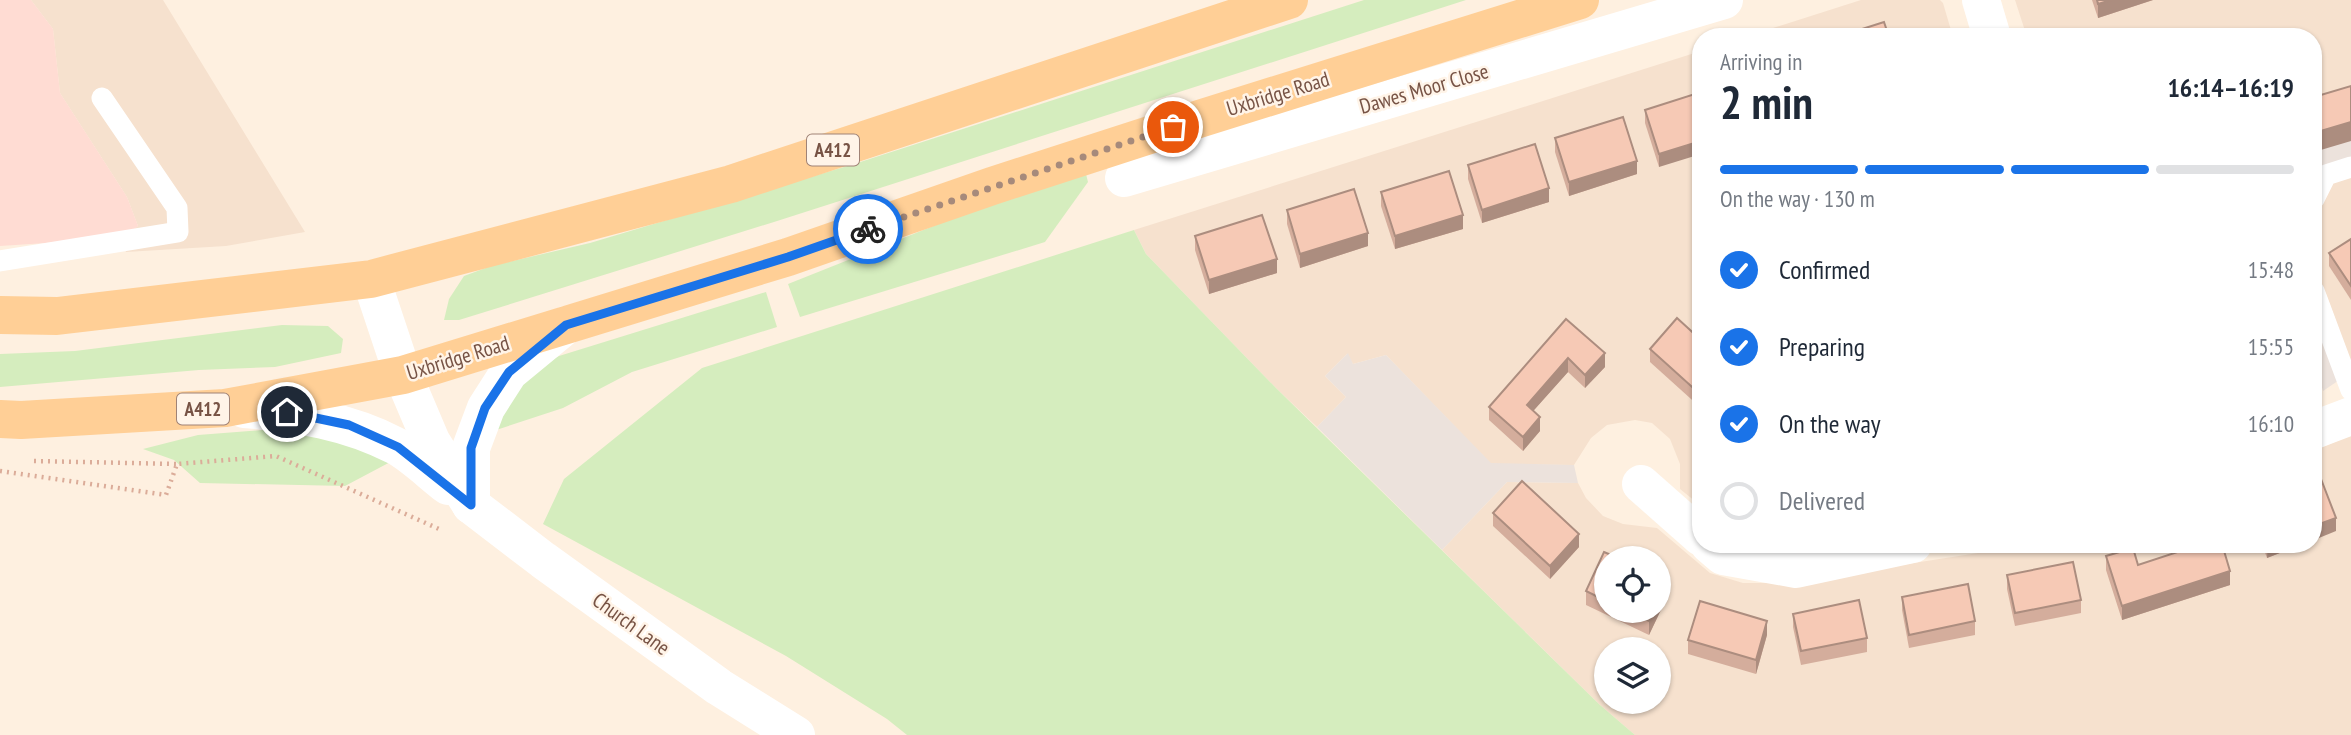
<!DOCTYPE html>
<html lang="en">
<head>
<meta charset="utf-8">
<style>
  body { margin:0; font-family:"PT Sans Narrow",sans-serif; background:#f2f2f3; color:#1f2937; height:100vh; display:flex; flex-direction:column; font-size:26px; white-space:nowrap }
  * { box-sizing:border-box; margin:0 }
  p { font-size:23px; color:#747a83 }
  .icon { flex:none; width:38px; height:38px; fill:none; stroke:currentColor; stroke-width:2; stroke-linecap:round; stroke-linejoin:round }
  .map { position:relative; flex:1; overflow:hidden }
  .side { position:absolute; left:1692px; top:28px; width:630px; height:525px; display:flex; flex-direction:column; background:#fff; border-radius:28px; box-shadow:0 2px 5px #0004 }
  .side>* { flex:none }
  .fabs { position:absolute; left:1594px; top:546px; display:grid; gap:14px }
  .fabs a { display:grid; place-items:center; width:77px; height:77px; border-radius:50%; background:#fff; box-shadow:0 2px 5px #0004; font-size:35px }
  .pin { position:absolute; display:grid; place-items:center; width:60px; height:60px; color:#fff; margin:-30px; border:4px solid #fff; border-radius:50%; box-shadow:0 2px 7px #0007 }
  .courier { position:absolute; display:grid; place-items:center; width:70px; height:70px; margin:-35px; border:5px solid #1a73e8; border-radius:50%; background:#fff; color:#222; box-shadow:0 2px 9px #0007 }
  .summary em { font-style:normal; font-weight:700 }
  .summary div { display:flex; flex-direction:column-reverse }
  .summary { display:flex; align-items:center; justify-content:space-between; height:119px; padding:0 28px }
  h1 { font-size:46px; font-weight:700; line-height:52px }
  .bar { display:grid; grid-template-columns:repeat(4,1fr); gap:10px 7px; align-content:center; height:84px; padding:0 28px }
  .bar i { height:9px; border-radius:5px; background:#e0e1e3 }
  .bar .on { background:#1a73e8 }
  .bar p { grid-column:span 4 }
  ol { padding:0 28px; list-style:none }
  li { display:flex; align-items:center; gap:21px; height:77px }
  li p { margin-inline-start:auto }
  li .icon { padding:7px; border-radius:50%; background:#1a73e8; color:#fff; stroke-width:4 }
  li:last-child { color:#747a83 }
  li i { width:38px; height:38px; border:4px solid #e0e1e3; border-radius:50% }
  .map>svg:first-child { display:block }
</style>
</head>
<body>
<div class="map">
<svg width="2351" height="735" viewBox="0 0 2351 735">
  <rect width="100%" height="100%" fill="#fef0e0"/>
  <g fill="#f6e1ce" fill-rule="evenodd">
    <path d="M31,0H163L305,232L226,246L126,252L122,238L138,226L127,197L60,93L53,29Z"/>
    <path d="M1861,0H1940L1943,3L1953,37H1745Z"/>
    <path d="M2015,0H2351V95L2314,107V37H2027Z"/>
    <path d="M1701,51V506L1680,489V464L1670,439L1652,423L1635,420L1607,425L1591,438L1574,465L1491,464L1386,355L1353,364L1347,354L1325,376L1346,397L1317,427L1276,388L1146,254L1134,230Z"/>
    <path d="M2351,176V362L2326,294L2314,269V189Z"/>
    <path d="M2351,435V735H1635L1600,705L1442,550L1507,482L1578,483L1586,498L1603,516L1623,524L1657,528L1710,573L1743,583H1785L1978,553L2012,544H2314V451ZM1606,558H1659V611H1606ZM1606,649H1659V702H1606Z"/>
  </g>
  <path fill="#ffdcd3" d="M0,0H31L53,29L60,93L127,197L138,226L122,238L0,246Z"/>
  <g fill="#ece2dc">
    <path d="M2351,95V176L2314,189V107Z"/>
    <path d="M2314,269L2326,294L2351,372L2323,391L2314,359Z"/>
    <path d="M1348,353L1353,364L1386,355L1491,463L1574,465L1578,483L1507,482L1442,550L1317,427L1346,397L1325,376Z"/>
  </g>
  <g fill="#d5edbe">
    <path d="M1364,0H1466L774,222L459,320H444L449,299L464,276L491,266L590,243L854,164Z"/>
    <path d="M1084,166L1088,182L1045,242L800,317L788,284Z"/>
    <path d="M1134,230L1146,254L1276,388L1600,705L1635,735H907L887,719L786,656L543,524L564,479L702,368Z"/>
    <path d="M766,292L777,327L632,372L563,408L487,433L524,373L559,356Z"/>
    <path d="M282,325L328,326L343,339L341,353L275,367L199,370L0,387V354L75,351Z"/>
    <path d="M288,428L396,459L345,486L200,483L174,460L143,449L198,435Z"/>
  </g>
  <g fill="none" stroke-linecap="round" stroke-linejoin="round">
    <g stroke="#dbac99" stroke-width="4.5" stroke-dasharray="2 5" stroke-linecap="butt">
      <path d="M34,461L177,464"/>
      <path d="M0,471L166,495L177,464L276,456L439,529"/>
    </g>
    <g stroke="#fff" stroke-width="21">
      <path d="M2314,199L2326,175L2351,167"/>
      <path d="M0,261L178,232L177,208L102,98"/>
      <path d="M2314,291L2351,390"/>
    </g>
    <g stroke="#fff" stroke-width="38">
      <path d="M1981,0L1992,37"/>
      <path d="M1124,178L1724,0"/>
      <path d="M371,279L403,375L431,441L471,505L543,560L719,687L796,735"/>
      <path d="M244,409C297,413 348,421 396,446C414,456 431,473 448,486"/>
      <path d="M2314,430L2351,416"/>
      <path d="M1641,484L1701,537"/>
      <path d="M471,505V448L486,408L509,372L566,325"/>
      <path d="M1709,544L1723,556L1796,569L1913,544"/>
    </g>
    <g stroke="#ffcf96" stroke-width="38">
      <path d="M0,315L57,316L371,279L731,184L1289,0"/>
      <path d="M0,419L21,420L225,408L403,375L788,257L992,186L1199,119L1580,0"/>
    </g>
  </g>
  <g fill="#d4ad9c">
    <path d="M2092,0H2153L2098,18Z"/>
    <path d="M1701,92L1659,167L1645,123V110Z"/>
    <path d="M1555,138L1637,174L1569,196L1555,152Z"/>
    <path d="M1468,165L1549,202L1482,223L1468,179Z"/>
    <path d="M1381,192L1463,229L1395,249L1381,206Z"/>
    <path d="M1287,210L1368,246L1300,268L1287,224Z"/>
    <path d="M1195,236L1277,273L1209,294L1195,250Z"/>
    <path d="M2351,239V300L2329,266V253Z"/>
    <path d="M1566,319L1605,367L1585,388L1568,372L1533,411L1540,431L1523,451L1489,420V407Z"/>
    <path d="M1701,340V408L1650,362V349Z"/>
    <path d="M1493,513L1579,547L1550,579L1493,526Z"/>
    <path d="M2190,544H2222L2230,585L2122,620L2106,570V556L2138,565L2192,548Z"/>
    <path d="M2262,544H2303L2267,558Z"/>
    <path d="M1606,558V611H1659L1668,595L1649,635L1586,605V591Z"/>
    <path d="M2007,575L2081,600V613L2015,626L2007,589Z"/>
    <path d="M1902,597L1975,621V635L1909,648L1902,610Z"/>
    <path d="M1793,614L1867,638V652L1801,665L1793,627Z"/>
    <path d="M1767,635L1756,674L1688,654V640Z"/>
  </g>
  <g fill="#ac8d7f">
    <path d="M2111,0H2153L2098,18V4Z"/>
    <path d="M2351,122V141L2314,152V133Z"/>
    <path d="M1701,141V154L1659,167V154Z"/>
    <path d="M1637,161V174L1569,196V182Z"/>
    <path d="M1549,188V202L1482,223V210Z"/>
    <path d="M1463,215V229L1395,249V236Z"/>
    <path d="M1368,233V246L1300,268V254Z"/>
    <path d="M1277,259V273L1209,294V280Z"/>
    <path d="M1605,353V367L1585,388V375Z"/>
    <path d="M1568,358V372L1527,418V405Z"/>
    <path d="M1540,417V431L1523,451V437Z"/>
    <path d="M2336,518V531L2314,540V526Z"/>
    <path d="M1579,534V547L1550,579V566Z"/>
    <path d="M2268,544H2303L2267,558Z"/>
    <path d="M2230,571V585L2122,620V606Z"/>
    <path d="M1668,582V595L1649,635V621L1654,611H1659V600Z"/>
    <path d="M1767,621V635L1756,674V660Z"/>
  </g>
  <g fill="#f6c9b5" stroke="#ac8d7f" stroke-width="2">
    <path d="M2097,0H2111L2098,4Z"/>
    <path d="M1884,22L1889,37H1837Z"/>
    <path d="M2351,86V122L2314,133V97Z"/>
    <path d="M1701,92V141L1659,154L1645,110Z"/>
    <path d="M1623,117L1637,161L1569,182L1555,138Z"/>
    <path d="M1535,144L1549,188L1482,210L1468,165Z"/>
    <path d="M1449,171L1463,215L1395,236L1381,192Z"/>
    <path d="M1354,189L1368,233L1300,254L1287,210Z"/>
    <path d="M1262,215L1277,259L1209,280L1195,236Z"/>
    <path d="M2351,239V286L2329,253Z"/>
    <path d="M1677,318L1701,340V395L1650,349Z"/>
    <path d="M1566,319L1605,353L1585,375L1568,358L1527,405L1540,417L1523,437L1489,407Z"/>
    <path d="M2321,479L2336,518L2314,526V482Z"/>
    <path d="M1522,481L1579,534L1550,566L1493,513Z"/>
    <path d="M2195,544H2222L2230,571L2122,606L2106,556L2133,548L2138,565L2196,546Z"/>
    <path d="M1604,552L1618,558H1606V601L1586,591Z"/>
    <path d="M2073,562L2081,600L2015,613L2007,575Z"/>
    <path d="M1659,578L1668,582L1659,600Z"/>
    <path d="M1968,584L1975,621L1909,635L1902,597Z"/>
    <path d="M1859,600L1867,638L1801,651L1793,614Z"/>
    <path d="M1700,601L1767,621L1756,660L1688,640Z"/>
    <path d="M1627,611H1654L1649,621Z"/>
  </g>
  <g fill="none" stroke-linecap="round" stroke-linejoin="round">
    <path stroke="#a68a7b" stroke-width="7" stroke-dasharray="0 12.6" d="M868,229L1173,127"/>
    <path stroke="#1a73e8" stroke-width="9" d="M287,412L349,425L398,447L471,505V448L485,408L509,372L566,325L788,257L868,229"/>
  </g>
  <g text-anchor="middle" stroke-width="5" stroke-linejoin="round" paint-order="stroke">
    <g fill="#fff4e8" stroke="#a08376" stroke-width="2">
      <rect x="807" y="134.5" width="52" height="31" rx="5"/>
      <rect x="177" y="393.5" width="52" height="31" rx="5"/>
    </g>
    <g font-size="19" font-weight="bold" fill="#775345">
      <text x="833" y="157">A412</text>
      <text x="203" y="416">A412</text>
    </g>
    <g font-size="21" fill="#775345" stroke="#fff4e8">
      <text transform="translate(1424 89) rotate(-16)" y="7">Dawes Moor Close</text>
      <text transform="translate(1278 94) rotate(-17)" y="7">Uxbridge Road</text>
      <text transform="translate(458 358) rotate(-17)" y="7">Uxbridge Road</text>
      <text transform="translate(631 624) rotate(36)" y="7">Church Lane</text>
    </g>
  </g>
</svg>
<div class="fabs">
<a><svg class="icon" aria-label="locate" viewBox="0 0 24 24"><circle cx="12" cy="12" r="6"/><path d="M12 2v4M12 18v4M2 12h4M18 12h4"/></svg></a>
<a><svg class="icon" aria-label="layers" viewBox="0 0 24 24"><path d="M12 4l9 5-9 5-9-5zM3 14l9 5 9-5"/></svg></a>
</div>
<div class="pin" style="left:1173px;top:127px;background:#ea580c"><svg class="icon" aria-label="bag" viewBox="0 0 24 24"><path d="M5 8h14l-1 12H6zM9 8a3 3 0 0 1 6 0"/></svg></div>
<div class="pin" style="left:287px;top:412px;background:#1f2937"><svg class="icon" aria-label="home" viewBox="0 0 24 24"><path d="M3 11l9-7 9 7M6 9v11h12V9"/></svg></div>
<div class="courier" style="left:868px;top:229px"><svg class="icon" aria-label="bike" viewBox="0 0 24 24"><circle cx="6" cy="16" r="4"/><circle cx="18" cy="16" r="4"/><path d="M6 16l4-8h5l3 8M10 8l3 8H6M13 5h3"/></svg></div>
<section class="side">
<div class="summary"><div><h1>2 min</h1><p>Arriving in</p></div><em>16:14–16:19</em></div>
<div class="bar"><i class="on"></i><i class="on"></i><i class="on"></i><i></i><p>On the way · 130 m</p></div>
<ol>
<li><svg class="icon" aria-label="check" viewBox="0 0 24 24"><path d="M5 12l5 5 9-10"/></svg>Confirmed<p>15:48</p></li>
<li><svg class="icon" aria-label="check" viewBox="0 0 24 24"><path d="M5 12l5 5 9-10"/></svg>Preparing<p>15:55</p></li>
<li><svg class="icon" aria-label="check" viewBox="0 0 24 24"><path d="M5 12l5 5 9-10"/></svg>On the way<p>16:10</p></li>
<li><i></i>Delivered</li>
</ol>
</section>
</div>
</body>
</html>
